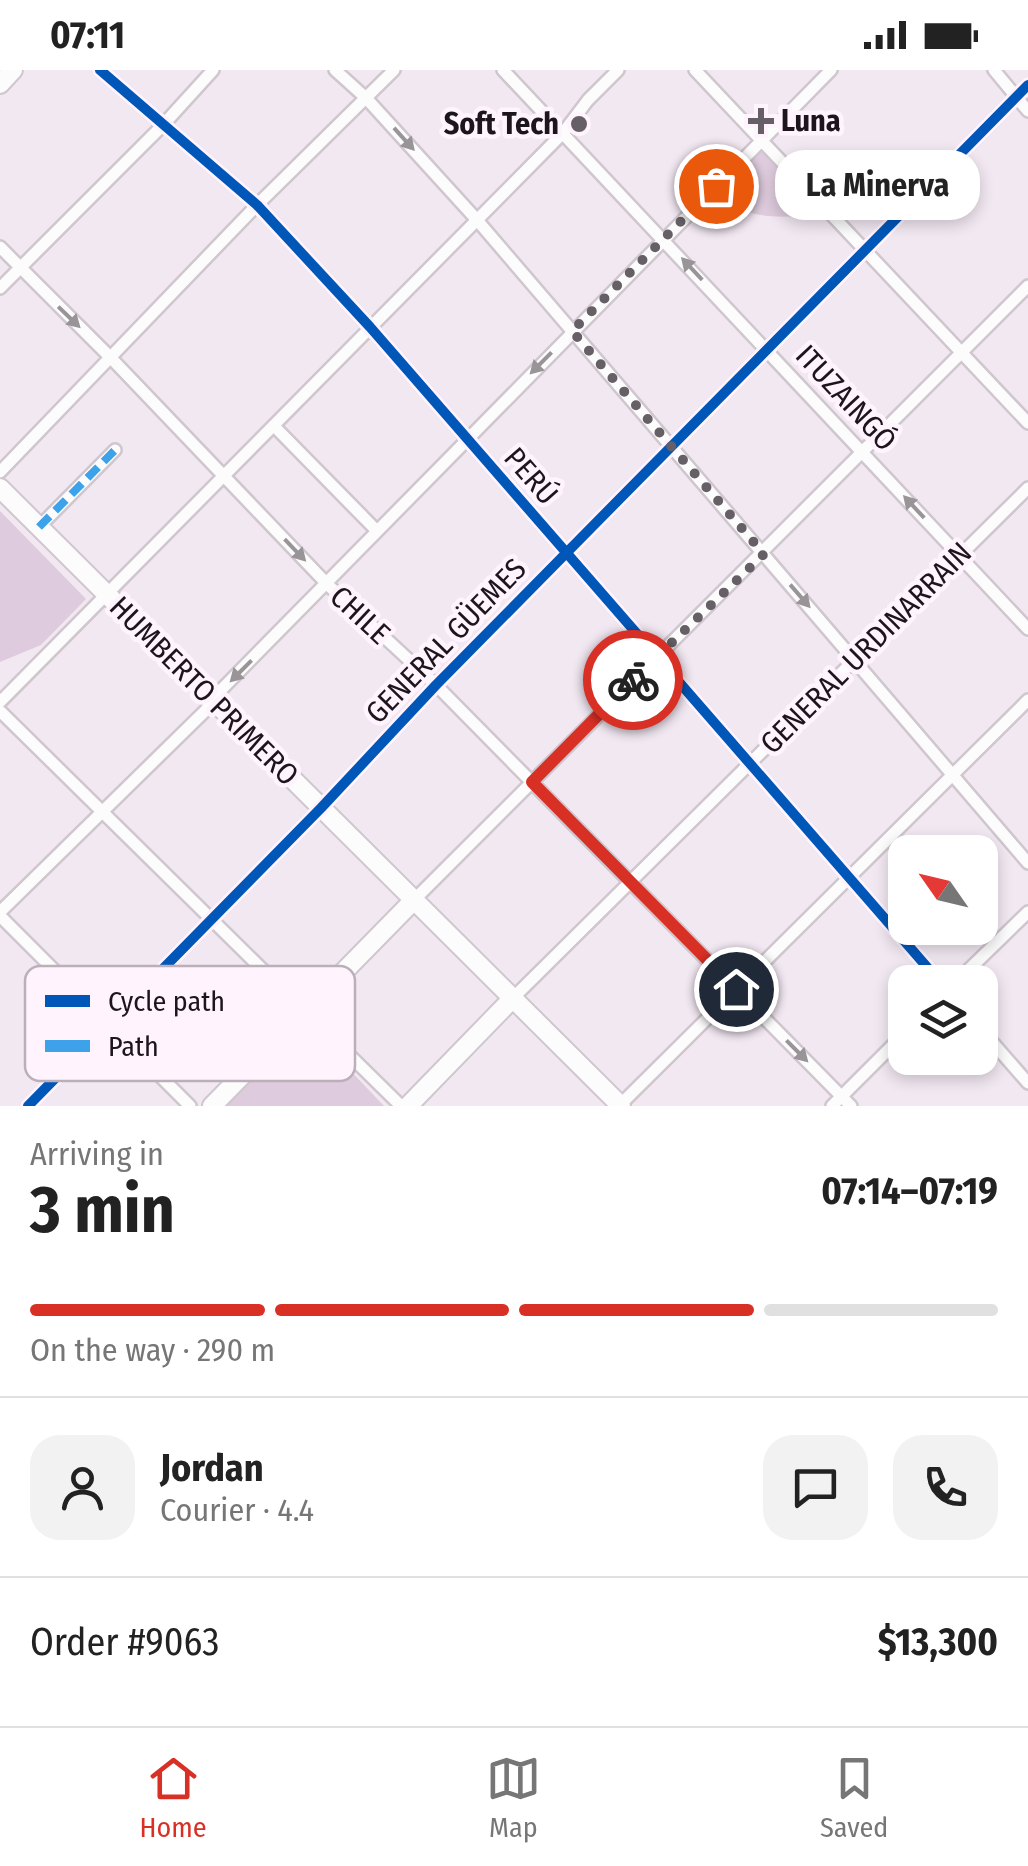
<!DOCTYPE html>
<html lang="en">
<head>
<meta charset="utf-8">
<style>
  body { margin:0; font-family:"Fira Sans Condensed",sans-serif; background:#f2f2f2; color:#222; height:100vh; display:flex; flex-direction:column; font-size:38px; white-space:nowrap }
  * { box-sizing:border-box; margin:0 }
  p { font-size:32px; color:#767676 }
  .icon { flex:none; width:55px; height:55px; fill:none; stroke:currentColor; stroke-width:2; stroke-linecap:round; stroke-linejoin:round }
  .map { position:relative; height:1036px; overflow:hidden }
  .panel { display:flex; flex-direction:column; background:#fff; flex:1 }
  .panel>* { flex:none }
  .needle { width:65px; rotate:304deg }
  .controls { position:absolute; left:888px; top:765px; display:grid; gap:20px }
  .controls a { display:grid; place-items:center; width:110px; height:110px; border-radius:20px; background:#fff; box-shadow:0 5px 15px #0003; font-size:50px }
  .pin { position:absolute; display:grid; place-items:center; width:85px; height:85px; color:#fff; margin:-42px; border:5px solid #fff; border-radius:50%; box-shadow:0 2px 10px #0007 }
  .courier { position:absolute; display:grid; place-items:center; width:100px; height:100px; margin:-50px; border:8px solid #d93025; border-radius:50%; background:#fff; color:#222; box-shadow:0 2px 12px #0007 }
  .bubble { position:absolute; height:70px; border-radius:30px; background:#fff; box-shadow:0 5px 15px #0003; font-size:32px; font-weight:700; line-height:70px; text-align:center }
  .summary em { font-style:normal; font-weight:700 }
  .summary div { display:flex; flex-direction:column-reverse }
  .summary { display:flex; align-items:center; justify-content:space-between; height:170px; padding:0 30px }
  h1 { font-size:65px; font-weight:700; line-height:75px }
  .bar { display:grid; grid-template-columns:repeat(4,1fr); gap:15px 10px; align-content:center; height:120px; padding:0 30px }
  .bar i { height:12px; border-radius:8px; background:#e0e0e0 }
  .bar .active { background:#d93025 }
  .bar p { grid-column:span 4 }
  .line { display:flex; align-items:center; gap:25px; padding:0 30px; border-top:2px solid #e0e0e0 }
  .line div { flex:1 }
  .round { display:grid; place-items:center; flex:none; width:105px; height:105px; border-radius:30px; background:#f2f2f2 }
  .status { display:flex; justify-content:space-between; align-items:center; height:70px; padding:0 50px; background:#fff; direction:ltr }
  .status svg { height:28px; fill:currentColor }
  .dock { display:flex; justify-content:space-around; align-items:center; height:140px; border-top:2px solid #e0e0e0; background:#fff; font-size:28px; color:#767676 }
  .dock a { display:grid; justify-items:center; gap:5px }
  .dock .active { color:#d93025 }
  .map>svg:first-child { display:block }
</style>
</head>
<body>
<div class="status"><b>07:11</b><svg viewBox="0 0 49 12"><path d="M0 12V9h3v3zM5 12V6h3v6zM10 12V3h3v9zM15 12V0h3v12zM26 1h20v11H26zM47 4h2v5h-2z"/></svg></div>
<div class="map">
<svg width="1028" height="1036" viewBox="0 0 1028 1036">
  <rect width="100%" height="100%" fill="#f2e8f2"/>
  <g fill="#decbdd">
    <path d="M763,80L817,145C780,147 747,152 718,123Z"/>
    <path d="M0,441L86,529L41,575L0,592Z"/>
    <path d="M303,957H309L384,1036H222Z"/>
  </g>
  <g fill="none" stroke-linecap="round" stroke-linejoin="round">
    <defs>
      <g id="street">
        <path d="M100,0L257,135L370,257L940,912"/>
        <path d="M335,0L366,28L477,150L1028,793"/>
        <path d="M503,0L1028,559"/>
        <path d="M695,0L1028,353"/>
        <path d="M994,0L1028,41"/>
        <path d="M0,177L111,288L328,515L436,615L851,1036"/>
        <path d="M0,218L163,55L213,0"/>
        <path d="M274,356L376,460"/>
        <path d="M0,402L257,135L394,0"/>
        <path d="M39,457L115,380"/>
        <path d="M0,632L563,63L588,30L618,0"/>
        <path d="M0,641L401,1036"/>
        <path d="M414,830L1028,216"/>
        <path d="M0,842L205,641L220,621L831,0"/>
        <path d="M0,846L190,1036"/>
        <path d="M956,912L1028,842"/>
        <path d="M513,928L1028,418"/>
        <path d="M980,958L1028,1013"/>
        <path d="M28,1036L321,738L436,615L1028,15"/>
        <path d="M619,1036L1028,630"/>
        <path d="M832,1036L905,963"/>
      </g>
      <g id="secondary">
        <path d="M0,14L13,0"/>
        <path d="M0,418L621,1036"/>
        <path d="M212,1036L414,830"/>
        <path d="M408,1036L513,928"/>
      </g>
    </defs>
    <use href="#street" stroke="#cfc6ce" stroke-width="16"/>
    <use href="#secondary" stroke="#cfc6ce" stroke-width="22"/>
    <use href="#street" stroke="#fdfcfd" stroke-width="11"/>
    <use href="#secondary" stroke="#fdfcfd" stroke-width="18"/>
    <g stroke="#3da2ea" stroke-width="8" stroke-dasharray="15 8" stroke-linecap="butt">
      <path d="M710,122L712,128L718,130"/>
      <path d="M39,457L115,380"/>
    </g>
    <defs>
      <g id="cycleway">
        <path d="M100,0L257,135L370,257L940,912"/>
        <path d="M28,1036L321,738L436,615L1028,15"/>
      </g>
    </defs>
    <use href="#cycleway" stroke="#fff3fe" stroke-width="16"/>
    <use href="#cycleway" stroke="#0057b8" stroke-width="10"/>
  </g>
  <defs><path id="oneway-solid" d="M-6-.8H1V-3.2L6.5 0L1 3.2V.8H-6Z" transform="scale(2.5)"/></defs>
  <g fill="#989497">
    <use href="#oneway-solid" transform="translate(404 69) rotate(48)"/>
    <use href="#oneway-solid" transform="translate(692 199) rotate(-133)"/>
    <use href="#oneway-solid" transform="translate(69 247) rotate(44)"/>
    <use href="#oneway-solid" transform="translate(541 293) rotate(135)"/>
    <use href="#oneway-solid" transform="translate(914 437) rotate(-133)"/>
    <use href="#oneway-solid" transform="translate(295 480) rotate(46)"/>
    <use href="#oneway-solid" transform="translate(800 526) rotate(49)"/>
    <use href="#oneway-solid" transform="translate(241 601) rotate(135)"/>
    <use href="#oneway-solid" transform="translate(797 981) rotate(45)"/>
  </g>
  <g fill="none" stroke-linecap="round" stroke-linejoin="round">
    <path stroke="#675f66" stroke-width="10" stroke-dasharray="0 18" d="M633,610L764,484L572,261L716,116"/>
    <path stroke="#d93025" stroke-width="12" d="M633,610L532,712L736,919"/>
  </g>
  <g fill="#675f66" stroke="#fff3fe" stroke-width="4">
    <path d="M756 36h10v10h10v10h-10v10h-10v-10h-10v-10h10z"/>
    <circle cx="579" cy="54" r="10"/>
  </g>
  <g text-anchor="middle" stroke-width="9" stroke-linejoin="round" paint-order="stroke">
    <g font-size="30" font-weight="bold" fill="#1c151b" stroke="#fff3fe" text-anchor="start">
      <text x="781" y="61">Luna</text>
      <text x="559" y="64" text-anchor="end">Soft Tech</text>
    </g>
    <g font-size="30" fill="#1c151b" stroke="#fff3fe">
      <text transform="translate(846 328) rotate(47)" y="10">ITUZAINGÓ</text>
      <text transform="translate(531 406) rotate(49)" y="10">PERÚ</text>
      <text transform="translate(360 545) rotate(43)" y="10">CHILE</text>
      <text transform="translate(446 571) rotate(-46)" y="10">GENERAL GÜEMES</text>
      <text transform="translate(866 578) rotate(-45)" y="10">GENERAL URDINARRAIN</text>
      <text transform="translate(204 621) rotate(45)" y="10">HUMBERTO PRIMERO</text>
    </g>
  </g>
  <rect x="25" y="896" width="330" height="115" rx="15" fill="#fff3fe" stroke="#bbb0ba" stroke-width="2.5"/>
  <rect x="45" y="925" width="45" height="12" fill="#0057b8"/>
  <rect x="45" y="970" width="45" height="12" fill="#3da2ea"/>
  <g font-size="28" fill="#1c151b">
    <text x="108" y="941">Cycle path</text>
    <text x="108" y="986">Path</text>
  </g>
</svg>
<div class="controls">
<a><svg class="needle" viewBox="-14 -14 28 28"><path d="M0-13l5 13h-10z" fill="#e53935"/><path d="M0 13l5-13h-10z" fill="#767676"/></svg></a>
<a><svg class="icon" aria-label="layers" viewBox="0 0 24 24"><path d="M12 4l9 5-9 5-9-5zM3 14l9 5 9-5"/></svg></a>
</div>
<div class="pin" style="left:716px;top:116px;background:#ea580c"><svg class="icon" aria-label="bag" viewBox="0 0 24 24"><path d="M5 8h14l-1 12H6zM9 8a3 3 0 0 1 6 0"/></svg></div>
<div class="pin" style="left:736px;top:919px;background:#1f2937"><svg class="icon" aria-label="home" viewBox="0 0 24 24"><path d="M3 11l9-7 9 7M6 9v11h12V9"/></svg></div>
<div class="courier" style="left:633px;top:610px"><svg class="icon" aria-label="bike" viewBox="0 0 24 24"><circle cx="6" cy="16" r="4"/><circle cx="18" cy="16" r="4"/><path d="M6 16l4-8h5l3 8M10 8l3 8H6M13 5h3"/></svg></div>
<div class="bubble" style="left:775px;top:80px;width:205px">La Minerva</div>
</div>
<section class="panel">
<div class="summary"><div><h1>3 min</h1><p>Arriving in</p></div><em>07:14–07:19</em></div>
<div class="bar"><i class="active"></i><i class="active"></i><i class="active"></i><i></i><p>On the way · 290 m</p></div>
<div class="line" style="height:180px"><a class="round"><svg class="icon" aria-label="person" viewBox="0 0 24 24"><circle cx="12" cy="8" r="4"/><path d="M4 21q1-7 8-7t8 7"/></svg></a><div><b>Jordan</b><p>Courier · 4.4</p></div><a class="round"><svg class="icon" aria-label="chat" viewBox="0 0 24 24"><path d="M4 5h16v11H9l-5 4z"/></svg></a><a class="round"><svg class="icon" aria-label="phone" viewBox="0 0 24 24"><path d="M5 4h4l2 5-3 2q2 4 5 5l2-3 5 2v4C11 20 4 13 5 4z"/></svg></a></div>
<div class="line" style="height:130px"><div>Order #9063</div><b>$13,300</b></div>
</section>
<nav class="dock">
<a class="active"><svg class="icon" aria-label="home" viewBox="0 0 24 24"><path d="M3 11l9-7 9 7M6 9v11h12V9"/></svg>Home</a>
<a><svg class="icon" aria-label="map" viewBox="0 0 24 24"><path d="M3 6l6-2 6 2 6-2v14l-6 2-6-2-6 2zM9 4v14M15 6v14"/></svg>Map</a>
<a><svg class="icon" aria-label="saved" viewBox="0 0 24 24"><path d="M7 4h10v16l-5-4-5 4z"/></svg>Saved</a>
</nav>
</body>
</html>
